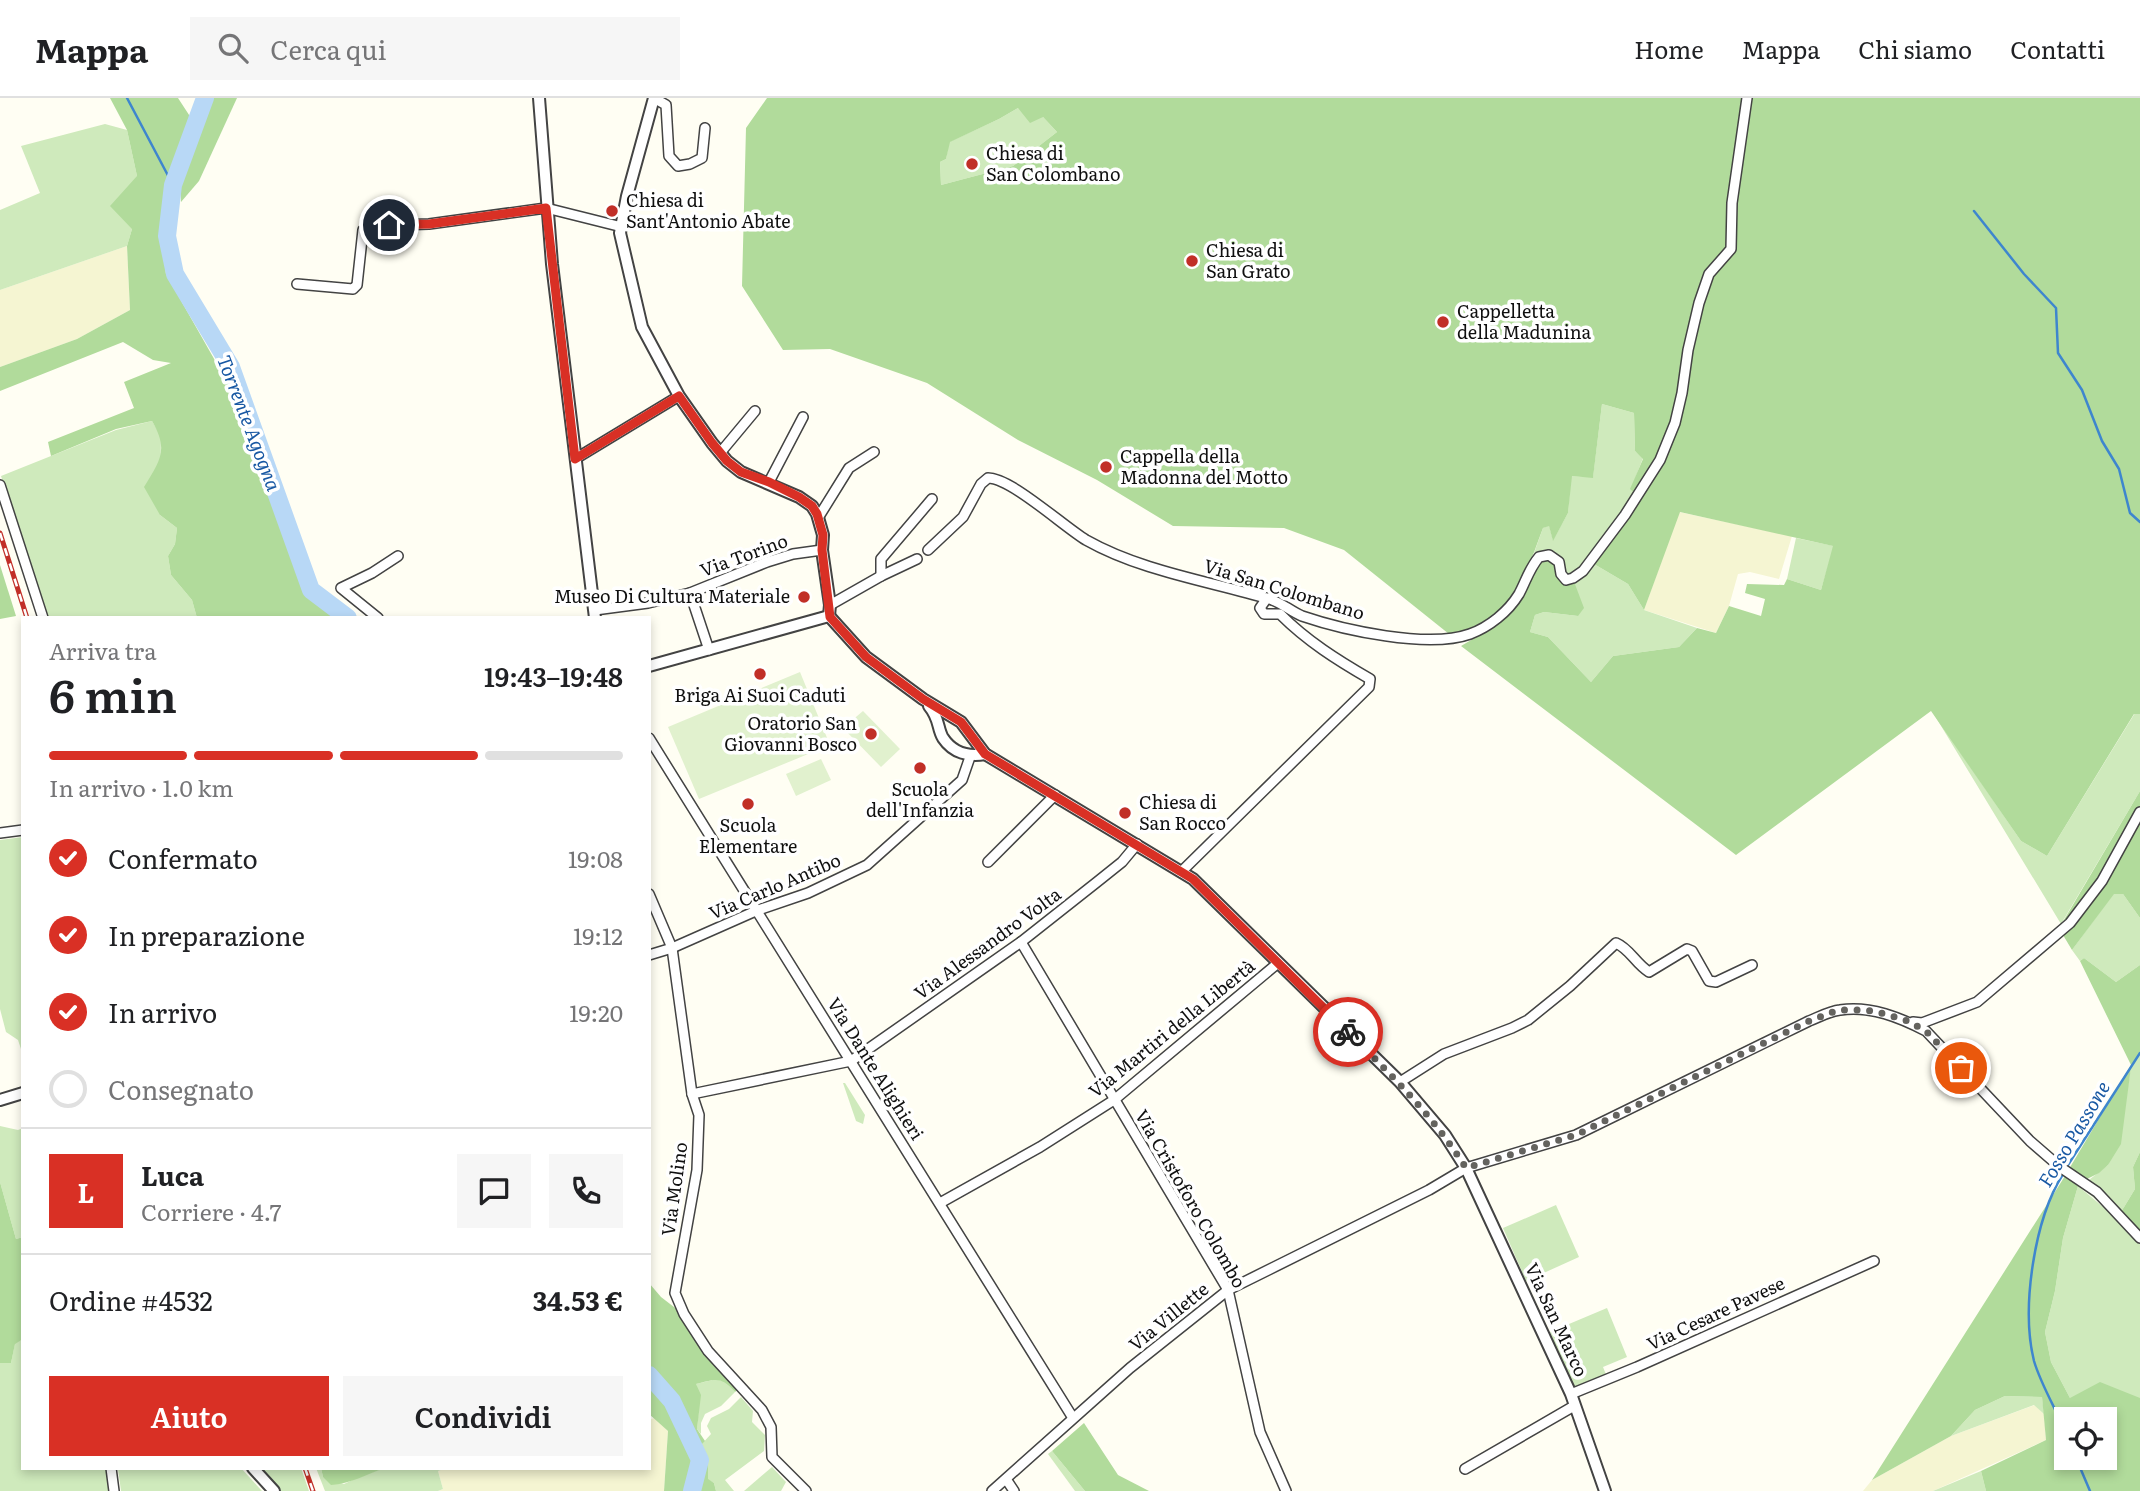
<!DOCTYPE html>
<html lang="it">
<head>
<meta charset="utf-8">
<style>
  body { margin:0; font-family:Literata,serif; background:#f6f6f6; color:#202124; height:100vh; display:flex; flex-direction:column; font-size:26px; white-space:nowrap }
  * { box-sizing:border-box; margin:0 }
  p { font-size:23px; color:#757577 }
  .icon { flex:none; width:38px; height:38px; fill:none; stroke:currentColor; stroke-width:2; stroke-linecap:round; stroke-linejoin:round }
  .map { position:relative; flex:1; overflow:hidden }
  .panel { position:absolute; left:21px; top:518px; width:630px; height:854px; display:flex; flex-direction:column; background:#fff; border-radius:0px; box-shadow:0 4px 10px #0003 }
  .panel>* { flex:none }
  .tools { position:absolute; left:2054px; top:1309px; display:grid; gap:14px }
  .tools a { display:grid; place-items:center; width:63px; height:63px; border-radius:0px; background:#fff; box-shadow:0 4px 10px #0003; font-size:35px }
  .pin { position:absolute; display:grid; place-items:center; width:60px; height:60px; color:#fff; margin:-30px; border:4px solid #fff; border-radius:50%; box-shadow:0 2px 7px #0007 }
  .courier { position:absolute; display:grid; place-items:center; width:70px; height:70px; margin:-35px; border:5px solid #d93025; border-radius:50%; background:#fff; color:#222; box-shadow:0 2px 9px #0007 }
  .summary em { font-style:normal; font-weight:600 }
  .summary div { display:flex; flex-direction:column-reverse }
  .summary { display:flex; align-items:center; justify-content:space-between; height:119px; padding:0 28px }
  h1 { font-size:46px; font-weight:600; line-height:52px }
  .bar { display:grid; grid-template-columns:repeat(4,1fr); gap:10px 7px; align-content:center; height:84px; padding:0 28px }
  .bar i { height:9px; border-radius:5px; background:#e0e0e0 }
  .bar .on { background:#d93025 }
  .bar p { grid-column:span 4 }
  .line { display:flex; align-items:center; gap:18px; padding:0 28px; border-top:2px solid #e0e0e0 }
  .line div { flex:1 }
  .round { display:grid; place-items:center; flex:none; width:74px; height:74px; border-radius:0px; background:#f6f6f6 }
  ol { padding:0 28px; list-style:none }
  li { display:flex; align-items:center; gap:21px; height:77px }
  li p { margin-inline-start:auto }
  li .icon { padding:7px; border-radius:50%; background:#d93025; color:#fff; stroke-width:4 }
  li:last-child { color:#757577 }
  li i { width:38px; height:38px; border:4px solid #e0e0e0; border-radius:50% }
  .button { display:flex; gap:14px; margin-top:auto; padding:14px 28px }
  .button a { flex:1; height:80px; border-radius:0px; background:#d93025; color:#fff; font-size:28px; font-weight:600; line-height:80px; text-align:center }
  .button a+a { background:#f6f6f6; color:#202124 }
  header { display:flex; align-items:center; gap:42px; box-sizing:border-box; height:98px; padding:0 35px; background:#fff; border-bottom:2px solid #e0e0e0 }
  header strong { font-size:33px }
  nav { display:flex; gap:38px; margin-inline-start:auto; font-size:24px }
  .search { width:490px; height:63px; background:#f6f6f6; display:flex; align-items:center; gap:18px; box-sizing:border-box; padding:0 24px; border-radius:0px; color:#757577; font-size:26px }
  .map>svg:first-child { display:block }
</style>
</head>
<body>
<header>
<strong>Mappa</strong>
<div class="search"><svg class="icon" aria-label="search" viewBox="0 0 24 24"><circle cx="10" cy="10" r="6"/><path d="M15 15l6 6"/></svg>Cerca qui</div>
<nav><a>Home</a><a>Mappa</a><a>Chi siamo</a><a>Contatti</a></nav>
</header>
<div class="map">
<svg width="2140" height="1393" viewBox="0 0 2140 1393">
  <rect width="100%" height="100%" fill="#fffef3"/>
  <g fill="#f5f5d2">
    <path d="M127,148L130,212L77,241L0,269V192Z"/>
    <path d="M1679,414L1792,438L1779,481L1750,474L1738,476L1729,508L1716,535L1644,512Z"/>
    <path d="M2035,1307L2044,1316L2046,1342L1933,1393H1863L1872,1382L1951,1338Z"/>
    <path d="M654,1320L668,1333L664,1393H438L443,1391L438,1373L446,1370H649V1322Z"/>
  </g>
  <g fill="#cfeabc">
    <path d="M1018,10L1043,19L1057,34L1013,68L941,87L940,64L946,61L949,44L999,21Z"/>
    <path d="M105,26L127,32L137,78L132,131L127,148L0,192V112L40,95L21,48Z"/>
    <path d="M1602,306L1634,315L1635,353L1643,360L1631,391L1635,395C1618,424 1598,456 1573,479L1529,469L1543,430L1549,427L1553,442L1568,415L1571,378L1593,379Z"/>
    <path d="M152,323L161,338L160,417L177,430L175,446L168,458L171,477L192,502L197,520H48L1,378L116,332Z"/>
    <path d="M1796,440L1834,448L1821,492L1787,481Z"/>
    <path d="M1594,466L1628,486L1644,512L1697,530L1679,549L1613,558L1591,584L1548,539L1530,534L1535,517L1544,514L1578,518L1573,481Z"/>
    <path d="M1932,613L2021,743L2047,758L2135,615L2140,616V693L2061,826Z"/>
    <path d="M23,739V957L18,942L6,934L0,911V742Z"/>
    <path d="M2113,796H2123L2140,820V867L2116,884L2084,860L2080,863L2072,852Z"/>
    <path d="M2140,956V1054L2133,1069L2135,1091L2118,1119L2080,1089L2108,1067L2125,1007L2131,969Z"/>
    <path d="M843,985H845L865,1017L863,1026L856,1023Z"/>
    <path d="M0,1028L18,1032L23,1030V1139L16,1141L0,1084Z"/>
    <path d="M2078,1088L2126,1128L2140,1146V1300H2070L2051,1264L2045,1234L2055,1193L2063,1140Z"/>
    <path d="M1556,1107L1579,1159L1526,1183L1503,1130Z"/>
    <path d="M1607,1210L1627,1259L1603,1269L1607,1279L1574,1293L1550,1234Z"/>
    <path d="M23,1241V1370H111L114,1393H0V1265H11L15,1245Z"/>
    <path d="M717,1281L726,1284L735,1294L721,1308L705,1316L701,1325V1336L697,1331L699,1308L696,1286Z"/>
    <path d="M2005,1298L2042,1299L2044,1316L2034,1307L1951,1338L1975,1312Z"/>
    <path d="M741,1299L753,1313L752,1324L765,1337L764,1353L725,1382L734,1393H716L714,1385L708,1382V1363L700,1348L711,1336L707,1328L711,1320L729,1311Z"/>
    <path d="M1052,1353L1085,1393H1075L1048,1356Z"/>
    <path d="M772,1369L786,1384L781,1393H744Z"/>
    <path d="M241,1370L262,1393H121L118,1371Z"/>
    <path d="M257,1370H301L309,1393H278Z"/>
    <path d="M316,1370H321L323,1379L344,1386L361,1378L385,1370H446L438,1373L443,1391L438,1393H325Z"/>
    <path d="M1981,1373L1986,1393H1933Z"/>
  </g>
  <g fill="#b1db9b" fill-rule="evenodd">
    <path d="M110,0H178L193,23L171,87L162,138L166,176L247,319L310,493L342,520H197L192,502L171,477L168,458L175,446L177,430L160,417L144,389C160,363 169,352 152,323L116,331L51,358L48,344L134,310L124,284L171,265L153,262L123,244L0,293V269L77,241L130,212L127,148L132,131L110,108L137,78L127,32Z"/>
    <path d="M210,0H237L199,83L181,104L180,87Z"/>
    <path d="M767,0H2140V616H2134L2047,758L2021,743L1931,613L1736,757L1461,548L1500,525L1519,498L1540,461L1548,459L1557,466L1560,476L1573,481L1584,510L1578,518L1544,514L1535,517L1530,534L1548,539L1591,584L1613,558L1679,549L1697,530L1716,535L1729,508L1761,518L1765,501L1745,495L1747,486L1784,487L1787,481L1821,492L1833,448L1680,414L1644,512L1628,486L1594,466L1640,400L1630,391L1643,361L1635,353L1634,315L1602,306L1593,380L1572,378L1568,415L1553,443L1549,428L1543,430C1533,456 1519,502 1496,519C1485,527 1463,533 1449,536L1344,452L1284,430L1173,428L1097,382L1018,342L927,285L830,251L783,252L742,188L746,30ZM1018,10L1030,25L1043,19L1057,34L1013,68L941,87L940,64L946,61L950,44L999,21Z"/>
    <path d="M0,467L16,518L0,521Z"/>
    <path d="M2140,693V710L2101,782L2061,827Z"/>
    <path d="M2140,718V820L2123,796H2114L2072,852L2060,832L2104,784Z"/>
    <path d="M2084,860L2116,884L2140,867V956L2131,969L2121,1046L2108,1067L2099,1075L2079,1085L2066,1076L2131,967L2080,863Z"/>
    <path d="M2140,1054V1144L2118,1119L2135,1091L2133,1069Z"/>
    <path d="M2065,1078L2078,1088L2063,1140L2055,1193L2045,1234L2051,1264L2070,1300L2100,1284L2140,1300V1393H1986L1981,1373L2046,1342L2042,1299L2005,1298L1975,1312L1951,1338L1872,1382ZM2067,1321H2105V1360H2067Z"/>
    <path d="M0,1084L16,1141L23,1139V1241L15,1246L11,1265H0Z"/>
    <path d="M649,1185L661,1199L683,1216L738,1291L735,1294C721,1278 716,1281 696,1286L701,1297L697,1331L705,1343L700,1348L708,1363V1381L714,1385L716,1393H698L702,1362L674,1302L649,1273Z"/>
    <path d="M649,1279L671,1304L699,1363L691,1393H664L668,1333L649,1316Z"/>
    <path d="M1084,1325L1118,1377L1149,1393H1085L1052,1353Z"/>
    <path d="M321,1370H385C367,1376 350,1386 331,1387L323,1379Z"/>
  </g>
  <g fill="#e1f1ce">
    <path d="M800,574L830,647L699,701L668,629Z"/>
    <path d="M863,613L900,651L881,669L843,630Z"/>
    <path d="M821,661L831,682L796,698L786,676Z"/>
  </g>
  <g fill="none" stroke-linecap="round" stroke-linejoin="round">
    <g stroke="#3e86ce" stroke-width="2.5">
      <path d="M127,0L173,87"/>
      <path d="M1974,113L2024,176L2056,210L2058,255L2082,292L2102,343L2119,371L2130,415L2140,424"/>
      <path d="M2066,1070L2140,955"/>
      <path d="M2063,1076C2034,1122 2021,1210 2034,1263C2041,1287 2057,1313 2067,1337"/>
      <path d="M2076,1360L2090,1393"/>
    </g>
    <g stroke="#b8d8f6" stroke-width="18">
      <path d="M205,0L173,87L167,138L175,176L231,269L311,492L348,520"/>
      <path d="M649,1277L672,1303L700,1362L692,1393"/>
    </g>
    <defs>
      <g id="minor">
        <path d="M654,0L666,7L669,58L678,68L690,66L702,60L705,30"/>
        <path d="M297,186L353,191L357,187L363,132L369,128L429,126L546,110L622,129"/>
        <path d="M720,355L755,313"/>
        <path d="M575,361L679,298"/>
        <path d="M769,384L803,319"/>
        <path d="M0,387L43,520"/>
        <path d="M818,420L849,370L874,354"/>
        <path d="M928,452L963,419L981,386L988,380C1011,380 1063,428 1086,442C1141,473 1208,483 1269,501C1281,504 1290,513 1302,518C1343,532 1428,551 1470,536C1489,529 1508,514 1519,496C1526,483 1529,471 1539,459L1549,457L1559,464L1561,476L1566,482L1573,480L1583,473L1625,417L1660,362L1675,325L1682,295L1688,252L1699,205L1709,176L1731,151L1732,105L1747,0"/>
        <path d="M881,478V461L932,401"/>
        <path d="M690,495L709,552"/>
        <path d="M830,507L881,478L917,461"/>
        <path d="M595,512L648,505L690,495L767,464L793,456L822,452"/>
        <path d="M378,520L341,490L372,475L398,458"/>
        <path d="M649,640L1073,1320"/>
        <path d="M0,735L23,732"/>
        <path d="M988,764L1055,697"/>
        <path d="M1181,774L1369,589L1370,581C1337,562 1307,543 1280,516H1264L1260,510L1267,500"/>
        <path d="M649,796L672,850L692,996L699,1017L697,1072L675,1195L684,1216L708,1253L762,1312L771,1329L772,1359L806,1393"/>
        <path d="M1021,844L1228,1192L1260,1334L1286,1393"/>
        <path d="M649,857L672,850L758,812L808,795L867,767L962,682L970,659"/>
        <path d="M1913,924L1922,925L1977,904L2070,825L2102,783L2140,714"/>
        <path d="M1400,984L1444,956L1512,930L1528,922L1570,888L1616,845C1630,851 1635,865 1649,874L1687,851L1692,853L1709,883L1716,884L1752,867"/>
        <path d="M692,996L851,963L1021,844L1097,784L1122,764L1137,746"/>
        <path d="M940,1105L1040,1049L1114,1002L1278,865"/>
        <path d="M1571,1296L1637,1269L1874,1163"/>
        <path d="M111,1370L114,1393"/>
        <path d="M1465,1371L1574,1308"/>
        <path d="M1006,1381L1014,1393"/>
        <path d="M992,1393L1130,1270L1228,1192L1429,1092L1466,1070L1576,1037L1809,923C1819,919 1830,913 1840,912C1870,907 1901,920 1926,933L2030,1043L2060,1069L2097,1094L2140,1140"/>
      </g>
      <g id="tertiary">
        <path d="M539,0L552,166L595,520"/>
        <path d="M654,0L627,98L620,135L642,229L679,298L712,345L727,363L741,374L799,399L812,408L817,416L823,437L822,452L830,507L829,518"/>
        <path d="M829,518L866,559L923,601L961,624L985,656L1193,781L1400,984L1445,1037L1466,1070L1571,1296L1605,1393"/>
        <path d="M649,568L829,518"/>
        <path d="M929,608C940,621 937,630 943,640C953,655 969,659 985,656"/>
        <path d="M0,1002L23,995"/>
        <path d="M253,1370L274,1393"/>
      </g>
    </defs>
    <use href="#minor" stroke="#434343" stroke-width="12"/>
    <use href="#tertiary" stroke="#434343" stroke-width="14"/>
    <use href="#minor" stroke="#fff" stroke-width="9"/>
    <use href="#tertiary" stroke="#fff" stroke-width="10"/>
    <defs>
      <g id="rail">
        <path d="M0,435L27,520"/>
        <path d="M305,1370L313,1393"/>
      </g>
    </defs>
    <use href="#rail" stroke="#c12f27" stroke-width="5"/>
    <use href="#rail" stroke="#fff" stroke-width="2.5" stroke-dasharray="8" stroke-linecap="butt"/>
  </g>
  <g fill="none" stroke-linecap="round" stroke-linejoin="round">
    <path stroke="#64635f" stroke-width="7" stroke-dasharray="0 12.6" d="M1348,934C1393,979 1431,1015 1466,1070L1576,1037L1809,923L1838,912H1866L1885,916L1908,923L1926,933L1961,970"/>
    <path stroke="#d93025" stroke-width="9" d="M389,127L429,126L546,110L575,361L679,298L712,345L727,363L741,374L769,384L799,399L812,408L817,416L823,437L822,452L830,519L866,559L923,601L961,624L985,656L1193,781L1348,934"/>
  </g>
  <g fill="#c12f27" stroke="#fff" stroke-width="2.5">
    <circle cx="972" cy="66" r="7"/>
    <circle cx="612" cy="113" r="7"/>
    <circle cx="1192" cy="163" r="7"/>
    <circle cx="1443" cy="224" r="7"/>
    <circle cx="1106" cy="369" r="7"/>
    <circle cx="804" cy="499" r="7"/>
    <circle cx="760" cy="576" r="7"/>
    <circle cx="871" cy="636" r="7"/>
    <circle cx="920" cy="670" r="7"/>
    <circle cx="748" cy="706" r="7"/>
    <circle cx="1125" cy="715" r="7"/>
  </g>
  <g text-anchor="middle" stroke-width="7" stroke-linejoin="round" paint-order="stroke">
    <g font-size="18" fill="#101010" stroke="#fff" text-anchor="start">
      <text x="986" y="62">Chiesa di<tspan x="986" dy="21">San Colombano</tspan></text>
      <text x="626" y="109">Chiesa di<tspan x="626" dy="21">Sant'Antonio Abate</tspan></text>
      <text x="1206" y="159">Chiesa di<tspan x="1206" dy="21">San Grato</tspan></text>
      <text x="1457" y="220">Cappelletta<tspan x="1457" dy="21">della Madunina</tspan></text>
      <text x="1120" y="365">Cappella della<tspan x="1120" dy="21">Madonna del Motto</tspan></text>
      <text x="790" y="505" text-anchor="end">Museo Di Cultura Materiale</text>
      <text x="760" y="604" text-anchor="middle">Briga Ai Suoi Caduti</text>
      <text x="857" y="632" text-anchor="end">Oratorio San<tspan x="857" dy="21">Giovanni Bosco</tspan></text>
      <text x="920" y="698" text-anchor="middle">Scuola<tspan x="920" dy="21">dell'Infanzia</tspan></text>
      <text x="1139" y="711">Chiesa di<tspan x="1139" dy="21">San Rocco</tspan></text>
      <text x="748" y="734" text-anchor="middle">Scuola<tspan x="748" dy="21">Elementare</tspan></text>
    </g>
    <g font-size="18" fill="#101010" stroke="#fff">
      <text transform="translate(744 458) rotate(-20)" y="6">Via Torino</text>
      <text transform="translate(1284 492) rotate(17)" y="6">Via San Colombano</text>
      <text transform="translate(775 789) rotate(-23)" y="6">Via Carlo Antibo</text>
      <text transform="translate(988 846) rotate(-36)" y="6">Via Alessandro Volta</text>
      <text transform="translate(1172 931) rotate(-39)" y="6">Via Martiri della Libertà</text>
      <text transform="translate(875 971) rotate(58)" y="6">Via Dante Alighieri</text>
      <text transform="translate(675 1091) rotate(-82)" y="6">Via Molino</text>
      <text transform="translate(1190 1101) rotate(60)" y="6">Via Cristoforo Colombo</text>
      <text transform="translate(1716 1216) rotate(-25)" y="6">Via Cesare Pavese</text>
      <text transform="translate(1169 1219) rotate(-39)" y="6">Via Villette</text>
      <text transform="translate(1556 1222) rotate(65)" y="6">Via San Marco</text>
    </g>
    <g font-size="19" font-style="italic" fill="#1858a3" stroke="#fff">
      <text transform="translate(249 325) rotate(69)" y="7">Torrente Agogna</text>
      <text transform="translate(2074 1036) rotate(-59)" y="7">Fosso Passone</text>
    </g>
  </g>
</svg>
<div class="tools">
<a><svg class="icon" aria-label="locate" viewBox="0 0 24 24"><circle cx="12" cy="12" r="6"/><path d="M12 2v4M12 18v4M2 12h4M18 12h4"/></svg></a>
</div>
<div class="pin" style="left:1961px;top:970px;background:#ea580c"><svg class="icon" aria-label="bag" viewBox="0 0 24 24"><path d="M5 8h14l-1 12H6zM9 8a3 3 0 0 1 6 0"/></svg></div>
<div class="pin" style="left:389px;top:127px;background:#1f2937"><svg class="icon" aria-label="home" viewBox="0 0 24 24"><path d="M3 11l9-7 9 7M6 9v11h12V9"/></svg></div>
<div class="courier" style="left:1348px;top:934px"><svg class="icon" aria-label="bike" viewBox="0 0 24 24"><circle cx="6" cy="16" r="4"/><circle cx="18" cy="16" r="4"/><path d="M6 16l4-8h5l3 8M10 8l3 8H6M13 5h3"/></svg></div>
<section class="panel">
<div class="summary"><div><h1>6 min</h1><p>Arriva tra</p></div><em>19:43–19:48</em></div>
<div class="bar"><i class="on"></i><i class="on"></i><i class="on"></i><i></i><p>In arrivo · 1.0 km</p></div>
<ol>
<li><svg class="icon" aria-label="check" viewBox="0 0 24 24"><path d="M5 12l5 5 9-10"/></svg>Confermato<p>19:08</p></li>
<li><svg class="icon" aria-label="check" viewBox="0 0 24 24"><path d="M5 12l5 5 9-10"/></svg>In preparazione<p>19:12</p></li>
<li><svg class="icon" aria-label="check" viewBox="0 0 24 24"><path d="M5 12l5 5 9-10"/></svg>In arrivo<p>19:20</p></li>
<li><i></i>Consegnato</li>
</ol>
<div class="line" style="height:126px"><b class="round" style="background:#d93025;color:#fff">L</b><div><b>Luca</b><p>Corriere · 4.7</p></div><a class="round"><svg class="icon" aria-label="chat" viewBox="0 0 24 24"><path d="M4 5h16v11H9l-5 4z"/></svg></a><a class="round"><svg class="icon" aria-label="phone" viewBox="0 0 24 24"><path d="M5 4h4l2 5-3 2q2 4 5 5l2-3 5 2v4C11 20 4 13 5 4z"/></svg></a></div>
<div class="line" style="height:91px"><div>Ordine #4532</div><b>34.53 €</b></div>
<div class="button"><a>Aiuto</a><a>Condividi</a></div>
</section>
</div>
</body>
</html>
